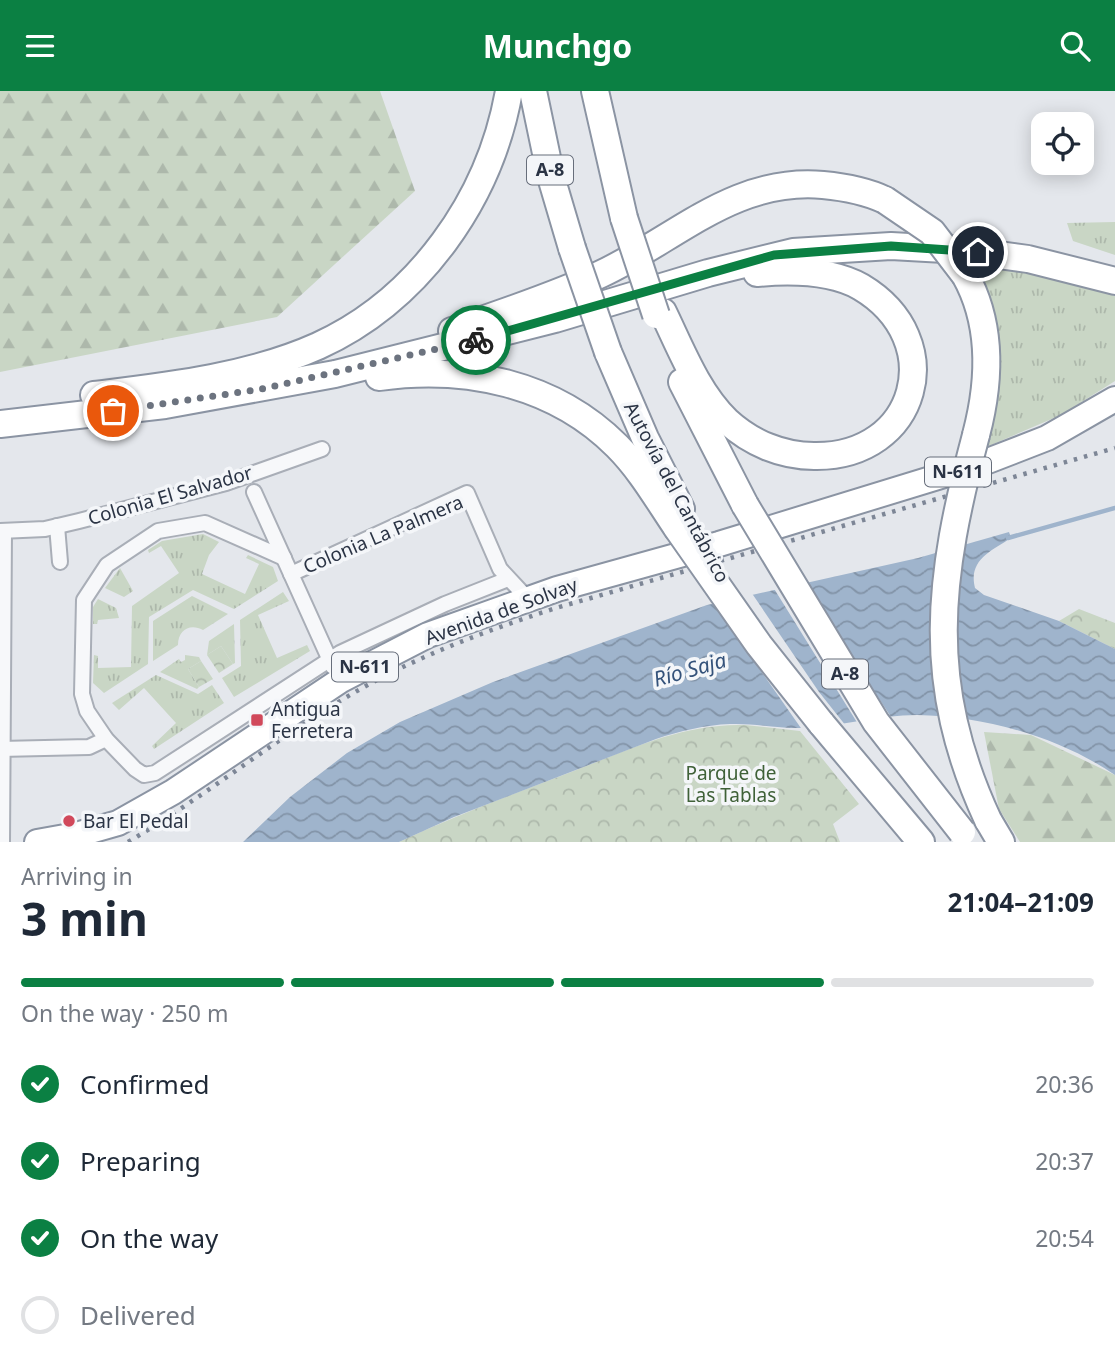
<!DOCTYPE html>
<html lang="en">
<head>
<meta charset="utf-8">
<style>
  body { margin:0; font-family:"Noto Sans",sans-serif; background:#f2f2f3; color:#1f2937; height:100vh; display:flex; flex-direction:column; font-size:26px; white-space:nowrap }
  * { box-sizing:border-box; margin:0 }
  p { font-size:23px; color:#747a83 }
  .icon { flex:none; width:38px; height:38px; fill:none; stroke:currentColor; stroke-width:2; stroke-linecap:round; stroke-linejoin:round }
  .map { position:relative; height:751px; overflow:hidden }
  .drawer { display:flex; flex-direction:column; background:#fff; flex:1 }
  .drawer>* { flex:none }
  .tools { position:absolute; left:1031px; top:21px; display:grid; gap:14px }
  .tools a { display:grid; place-items:center; width:63px; height:63px; border-radius:14px; background:#fff; box-shadow:0 4px 18px #0003; font-size:35px }
  .pin { position:absolute; display:grid; place-items:center; width:60px; height:60px; color:#fff; margin:-30px; border:4px solid #fff; border-radius:50%; box-shadow:0 2px 7px #0007 }
  .courier { position:absolute; display:grid; place-items:center; width:70px; height:70px; margin:-35px; border:5px solid #0b8043; border-radius:50%; background:#fff; color:#222; box-shadow:0 2px 9px #0007 }
  .summary em { font-style:normal; font-weight:700 }
  .summary div { display:flex; flex-direction:column-reverse }
  .summary { display:flex; align-items:center; justify-content:space-between; height:119px; padding:0 21px }
  h1 { font-size:46px; font-weight:700; line-height:52px }
  .bar { display:grid; grid-template-columns:repeat(4,1fr); gap:10px 7px; align-content:center; height:84px; padding:0 21px }
  .bar i { height:9px; border-radius:5px; background:#e0e1e3 }
  .bar .current { background:#0b8043 }
  .bar p { grid-column:span 4 }
  ol { padding:0 21px; list-style:none }
  li { display:flex; align-items:center; gap:21px; height:77px }
  li p { margin-inline-start:auto }
  li .icon { padding:7px; border-radius:50%; background:#0b8043; color:#fff; stroke-width:4 }
  li:last-child { color:#747a83 }
  li i { width:38px; height:38px; border:4px solid #e0e1e3; border-radius:50% }
  header { display:flex; justify-content:space-between; align-items:center; height:91px; padding:0 21px; background:#0b8043; color:#fff; font-size:32px; font-weight:700 }
  .map>svg:first-child { display:block }
</style>
</head>
<body>
<header><svg class="icon" aria-label="menu" viewBox="0 0 24 24"><path d="M4 6h16M4 12h16M4 18h16"/></svg>Munchgo<svg class="icon" aria-label="search" viewBox="0 0 24 24"><circle cx="10" cy="10" r="6"/><path d="M15 15l6 6"/></svg></header>
<div class="map">
<svg width="1115" height="751" viewBox="0 0 1115 751">
  <defs>
    <pattern id="grass-tufts" width="24" height="20" patternUnits="userSpaceOnUse" patternTransform="scale(1.75)"><rect width="24" height="20" fill="#c9d6c5"/><path d="M3 7l-1-3M5 7V3M7 7l1-3M15 17l-1-3M17 17v-4M19 17l1-3" fill="none" stroke="#adb8ab"/></pattern>
    <pattern id="forest-firs" width="22" height="20" patternUnits="userSpaceOnUse" patternTransform="scale(1.75)"><rect width="22" height="20" fill="#c9d6c5"/><path d="M5 1l3.5 6h-7zM16 11l3.5 6h-7z" fill="#adb8ab"/></pattern>
    <pattern id="park-crowns" width="20" height="18" patternUnits="userSpaceOnUse" patternTransform="scale(1.75)"><rect width="20" height="18" fill="#c9d6c5"/><path d="M2 6a3 3 0 1 1 6 0M12 15a3 3 0 1 1 6 0" fill="none" stroke="#adb8ab"/></pattern>
    <pattern id="water-waves" width="16" height="10" patternUnits="userSpaceOnUse" patternTransform="scale(1.75)"><rect width="16" height="10" fill="#9fb4cc"/><path d="M0 5q4-4 8 0t8 0" fill="none" stroke="#8293a7"/></pattern>
  </defs>
  <rect width="100%" height="100%" fill="#e4e7ec"/>
  <g fill="url(#grass-tufts)">
    <path d="M1115,131V164L1073,150L1067,132Z"/>
    <path d="M969,165L1105,196L1103,201L1115,205V290L1061,324L984,357L998,253L993,221Z"/>
    <path d="M203,443L219,451L209,464L202,483L245,503L259,473L246,467L248,464L273,476L278,490L234,518L193,499L149,526L148,573L104,602L93,592L94,564L98,565V577L131,576L132,515L179,482L161,455L149,462L148,459L162,450Z"/>
    <path d="M120,477L133,500L124,506L105,497Z"/>
    <path d="M283,501L289,510L258,524L277,567L307,554L310,560L234,606L222,587L241,575L240,529Z"/>
    <path d="M192,505L228,523L203,539C190,532 178,539 178,554L153,570V530Z"/>
    <path d="M98,508L116,517L119,527L98,529L97,533H93V516Z"/>
    <path d="M234,533L235,572L233,573L221,555L207,564L209,550Z"/>
    <path d="M185,564L199,566L201,570L188,578L199,596L197,598L160,581L179,568L181,571L185,569Z"/>
    <path d="M156,584L198,603L212,594L224,612L154,658L152,655L176,632L144,597L119,619L112,612Z"/>
  </g>
  <g fill="url(#forest-firs)">
    <path d="M0,0H380L415,100L277,226L0,281Z"/>
    <path d="M984,641L1031,644L1115,684V751H1020L999,718Z"/>
  </g>
  <g fill="url(#park-crowns)">
    <path d="M1079,518L1115,532V558L1059,530Z"/>
    <path d="M221,555L233,573L219,582L207,564Z"/>
    <path d="M201,570L213,588L199,596L188,578Z"/>
    <path d="M745,634L800,640L859,713L833,733L840,751H399C455,725 513,703 571,681C628,659 683,632 745,634Z"/>
  </g>
  <path fill="url(#water-waves)" d="M1009,441L1011,447C991,460 968,469 975,497L984,504L1059,530L1115,558V684C1059,646 985,625 917,624C879,624 842,635 805,637C780,638 755,632 730,633C705,634 680,640 656,648L454,726L399,751H243L290,706L347,662L400,631L493,591L707,514L918,467Z"/>
  <g fill="#e4e7ec">
    <path d="M806,488L842,551L893,629L858,633L773,496Z"/>
    <path d="M751,501L819,601L846,635L803,640L711,509Z"/>
  </g>
  <g fill="none" stroke-linecap="round" stroke-linejoin="round">
    <path stroke="#9fb4cc" stroke-width="4.5" d="M1008,447L1115,417"/>
    <defs>
      <g id="minor">
        <path d="M254,401L333,576"/>
        <path d="M57,435L60,471"/>
        <path d="M0,440L45,438L79,430L226,392L322,358"/>
        <path d="M284,467L205,432L158,440L107,474L84,509L82,603L87,620L106,648L135,678L144,684L155,682L340,562L445,513L508,488"/>
        <path d="M291,483L467,402L500,478L527,507"/>
        <path d="M0,658L89,656L106,648"/>
        <path d="M2,751L4,440"/>
      </g>
      <path id="trunk" d="M37,751L76,744L118,732L173,701L341,589L428,544L557,498L719,453L980,373L1047,347L1115,308"/>
      <g id="motorway">
        <path d="M533,0L551,86L572,157"/>
        <path d="M595,0L624,127"/>
        <path d="M965,184C993,234 990,291 976,344"/>
        <path d="M663,221C681,258 697,301 727,330C751,352 782,365 814,365C918,367 950,249 861,196C831,179 791,179 757,182"/>
        <path d="M452,240C502,221 553,206 601,183C676,148 734,86 823,94C844,96 866,100 885,109"/>
        <path d="M608,261L645,347L681,418"/>
        <path d="M379,286C465,274 554,292 617,355C641,379 658,409 677,437"/>
        <path d="M682,291L745,414"/>
        <path d="M94,304C168,295 249,286 318,255C419,209 490,108 509,0"/>
        <path d="M0,333L165,314L335,283L555,228L708,182L793,161L891,155L962,159L1028,168L1115,190"/>
        <path d="M821,632L921,751"/>
        <path d="M988,729L1001,751"/>
      </g>
    </defs>
    <use href="#minor" stroke="#a9aeb7" stroke-width="18"/>
    <use href="#trunk" stroke="#8b94a3" stroke-width="28"/>
    <use href="#motorway" stroke="#8b94a3" stroke-width="30"/>
    <use href="#minor" stroke="#f7f8fa" stroke-width="14"/>
    <use href="#trunk" stroke="#fff" stroke-width="24"/>
    <use href="#motorway" stroke="#fff" stroke-width="26"/>
    <path stroke="#7d8696" stroke-width="4.5" stroke-dasharray="3.5 7" stroke-linecap="butt" d="M128,751C204,706 274,649 350,604C415,566 485,540 556,517L1115,357"/>
    <defs>
      <g id="motorway-bridge">
        <path d="M885,109L932,141L965,184"/>
        <path d="M624,127L656,224"/>
        <path d="M572,157L608,261"/>
        <path d="M976,344C938,487 924,591 988,729"/>
        <path d="M745,414L876,631L962,741"/>
        <path d="M677,437L759,554L821,632"/>
      </g>
    </defs>
    <use href="#motorway-bridge" stroke="#8b94a3" stroke-width="30" stroke-linecap="butt"/>
    <use href="#motorway-bridge" stroke="#fff" stroke-width="26"/>
  </g>
  <g fill="none" stroke-linecap="round" stroke-linejoin="round">
    <path stroke="#6c737f" stroke-width="7" stroke-dasharray="0 12.6" d="M113,320L262,298L476,249"/>
    <path stroke="#0b8043" stroke-width="9" d="M476,249L774,164L891,155L978,161"/>
  </g>
  <g fill="#d1495b" stroke="#f4f6f9" stroke-width="2.5">
    <rect x="250" y="622" width="14" height="14" rx="3.5"/>
    <circle cx="69" cy="730" r="7"/>
  </g>
  <g text-anchor="middle" stroke-width="7" stroke-linejoin="round" paint-order="stroke">
    <g fill="#f4f6f9" stroke="#676e7b" stroke-width="2">
      <rect x="527" y="64.5" width="46" height="29" rx="5"/>
      <rect x="925" y="366.5" width="66" height="29" rx="5"/>
      <rect x="332" y="561.5" width="66" height="29" rx="5"/>
      <rect x="822" y="568.5" width="46" height="29" rx="5"/>
    </g>
    <g font-size="18" font-weight="bold" fill="#2b3445">
      <text x="550" y="85">A-8</text>
      <text x="958" y="387">N-611</text>
      <text x="365" y="582">N-611</text>
      <text x="845" y="589">A-8</text>
    </g>
    <g font-size="19" fill="#2b3445" stroke="#f4f6f9">
      <text transform="translate(677 401) rotate(62)" y="7">Autovía del Cantábrico</text>
      <text transform="translate(170 404) rotate(-16)" y="7">Colonia El Salvador</text>
      <text transform="translate(383 443) rotate(-23)" y="7">Colonia La Palmera</text>
      <text transform="translate(501 520) rotate(-20)" y="7">Avenida de Solvay</text>
    </g>
    <g font-size="19" fill="#2b3445" stroke="#f4f6f9" text-anchor="start">
      <text x="271" y="625">Antigua<tspan x="271" dy="22">Ferretera</tspan></text>
      <text x="83" y="737">Bar El Pedal</text>
    </g>
    <g font-size="19" fill="#3f6138" stroke="#f4f6f9">
      <text x="731" y="689">Parque de<tspan x="731" dy="22">Las Tablas</tspan></text>
    </g>
    <g font-size="21" font-style="italic" fill="#34527a" stroke="#f4f6f9">
      <text transform="translate(690 579) rotate(-16)" y="7">Río Saja</text>
    </g>
  </g>
</svg>
<div class="tools">
<a><svg class="icon" aria-label="locate" viewBox="0 0 24 24"><circle cx="12" cy="12" r="6"/><path d="M12 2v4M12 18v4M2 12h4M18 12h4"/></svg></a>
</div>
<div class="pin" style="left:113px;top:320px;background:#ea580c"><svg class="icon" aria-label="bag" viewBox="0 0 24 24"><path d="M5 8h14l-1 12H6zM9 8a3 3 0 0 1 6 0"/></svg></div>
<div class="pin" style="left:978px;top:161px;background:#1f2937"><svg class="icon" aria-label="home" viewBox="0 0 24 24"><path d="M3 11l9-7 9 7M6 9v11h12V9"/></svg></div>
<div class="courier" style="left:476px;top:249px"><svg class="icon" aria-label="bike" viewBox="0 0 24 24"><circle cx="6" cy="16" r="4"/><circle cx="18" cy="16" r="4"/><path d="M6 16l4-8h5l3 8M10 8l3 8H6M13 5h3"/></svg></div>
</div>
<section class="drawer">
<div class="summary"><div><h1>3 min</h1><p>Arriving in</p></div><em>21:04–21:09</em></div>
<div class="bar"><i class="current"></i><i class="current"></i><i class="current"></i><i></i><p>On the way · 250 m</p></div>
<ol>
<li><svg class="icon" aria-label="check" viewBox="0 0 24 24"><path d="M5 12l5 5 9-10"/></svg>Confirmed<p>20:36</p></li>
<li><svg class="icon" aria-label="check" viewBox="0 0 24 24"><path d="M5 12l5 5 9-10"/></svg>Preparing<p>20:37</p></li>
<li><svg class="icon" aria-label="check" viewBox="0 0 24 24"><path d="M5 12l5 5 9-10"/></svg>On the way<p>20:54</p></li>
<li><i></i>Delivered</li>
</ol>
</section>
</body>
</html>
